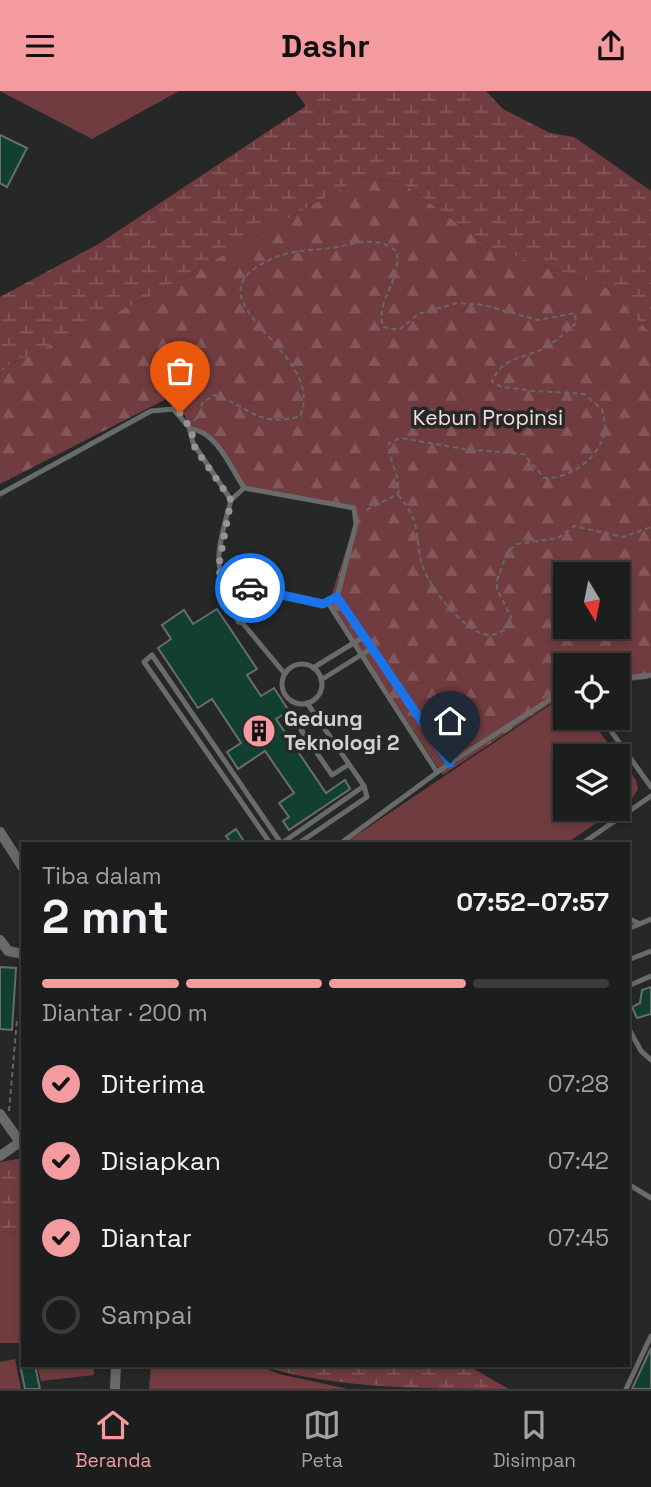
<!DOCTYPE html>
<html lang="id">
<head>
<meta charset="utf-8">
<style>
  body { margin:0; font-family:"Space Grotesk",sans-serif; background:#292b2a; color:#f1f3f6; height:100vh; display:flex; flex-direction:column; font-size:26px; white-space:nowrap }
  * { box-sizing:border-box; margin:0 }
  p { font-size:23px; color:#a0a2a4 }
  .icon { flex:none; width:38px; height:38px; fill:none; stroke:currentColor; stroke-width:2; stroke-linecap:round; stroke-linejoin:round }
  .map { position:relative; flex:1; overflow:hidden }
  .side { position:absolute; left:21px; top:751px; width:609px; height:525px; display:flex; flex-direction:column; background:#1c1e1d; border-radius:0px; box-shadow:0 4px 10px #0003,0 0 0 2px #3a3c3b }
  .side>* { flex:none }
  .needle { width:46px; rotate:170deg }
  .tools { position:absolute; left:553px; top:471px; display:grid; gap:14px }
  .tools a { display:grid; place-items:center; width:77px; height:77px; border-radius:0px; background:#1c1e1d; box-shadow:0 4px 10px #0003,0 0 0 2px #3a3c3b; font-size:35px }
  .pin { position:absolute; display:grid; place-items:center; width:60px; height:60px; color:#fff; margin:-72px -30px; border-radius:50% 50% 50% 0; rotate:-45deg; box-shadow:0 0 7px #0007 }
  .pin .icon { rotate:45deg }
  .courier { position:absolute; display:grid; place-items:center; width:70px; height:70px; margin:-35px; border:5px solid #1a73e8; border-radius:50%; background:#fff; color:#222; box-shadow:0 2px 9px #0007 }
  .headline em { font-style:normal; font-weight:700 }
  .headline div { display:flex; flex-direction:column-reverse }
  .headline { display:flex; align-items:center; justify-content:space-between; height:119px; padding:0 21px }
  h1 { font-size:46px; font-weight:700; line-height:52px }
  .bar { display:grid; grid-template-columns:repeat(4,1fr); gap:10px 7px; align-content:center; height:84px; padding:0 21px }
  .bar i { height:9px; border-radius:5px; background:#3a3c3b }
  .bar .on { background:#f49b9f }
  .bar p { grid-column:span 4 }
  ol { padding:0 21px; list-style:none }
  li { display:flex; align-items:center; gap:21px; height:77px }
  li p { margin-inline-start:auto }
  li .icon { padding:7px; border-radius:50%; background:#f49b9f; color:#111; stroke-width:4 }
  li:last-child { color:#a0a2a4 }
  li i { width:38px; height:38px; border:4px solid #3a3c3b; border-radius:50% }
  header { display:flex; justify-content:space-between; align-items:center; height:91px; padding:0 21px; background:#f49b9f; color:#111; font-size:32px; font-weight:700 }
  .dock { display:flex; justify-content:space-around; align-items:center; height:98px; border-top:2px solid #3a3c3b; background:#1c1e1d; font-size:19px; color:#a0a2a4 }
  .dock a { display:grid; justify-items:center; gap:4px }
  .dock .on { color:#f49b9f }
  .map>svg:first-child { display:block }
</style>
</head>
<body>
<header><svg class="icon" aria-label="menu" viewBox="0 0 24 24"><path d="M4 6h16M4 12h16M4 18h16"/></svg>Dashr<svg class="icon" aria-label="share" viewBox="0 0 24 24"><path d="M12 15V3M7 8l5-5 5 5M5 13v7h14v-7"/></svg></header>
<div class="map">
<svg width="651" height="1298" viewBox="0 0 651 1298">
  <defs>
    <pattern id="forest-firs" width="22" height="20" patternUnits="userSpaceOnUse" patternTransform="scale(1.75)"><rect width="22" height="20" fill="#713c3f"/><path d="M5 1l3.5 6h-7zM16 11l3.5 6h-7z" fill="#84575a"/></pattern>
    <pattern id="wetland-marsh" width="20" height="14" patternUnits="userSpaceOnUse" patternTransform="scale(1.75)"><rect width="20" height="14" fill="#713c3f"/><path d="M1 5h8M5 5V1M11 12h8M15 12V8" fill="none" stroke="#84575a"/></pattern>
  </defs>
  <rect width="100%" height="100%" fill="#252827"/>
  <g fill="#713c3f">
    <path d="M0,0H179L92,48Z"/>
    <path d="M565,604V626L589,627L618,665H565V718H617L567,752H345Z"/>
    <path d="M618,665L636,689L638,698L634,705L618,717Z"/>
    <path d="M0,1139L23,1146V1252H0Z"/>
    <path d="M15,1268L21,1298H0V1271Z"/>
    <path d="M37,1274H93L94,1284L41,1290Z"/>
    <path d="M151,1274H258L279,1283L348,1298H149Z"/>
  </g>
  <path fill="url(#forest-firs)" fill-rule="evenodd" d="M362,86L401,91L491,157L614,199L631,223L651,242V587L618,592V574H565V603L443,684L329,512L356,428L354,419L244,397L211,347L190,335L174,304L0,393V283L9,274L150,205ZM565,483H618V536H565Z"/>
  <g fill="url(#wetland-marsh)">
    <path d="M295,0H486L503,18L550,42L574,46L651,100V242L631,223L614,199L491,157L401,91L362,86L150,205L9,274L0,283V206L100,152L306,15Z"/>
    <path d="M23,1067V1146L0,1139V1071Z"/>
    <path d="M258,1274H459L472,1277L509,1298C426,1298 335,1298 258,1274Z"/>
  </g>
  <g fill="#114032" stroke="#696d6b" stroke-width="2">
    <path d="M0,44L27,57L7,96L0,92Z"/>
    <path d="M217,518L257,578L247,584L261,605L274,597L289,620L276,628L326,702L345,689L350,698L289,739L283,730L289,726L279,712L294,702L265,660L238,678L227,661L241,652L212,608L198,617L158,557L171,548L162,534L184,519L193,533Z"/>
    <path d="M236,738L245,752H231L226,745Z"/>
    <path d="M0,876L16,877L12,939L0,938Z"/>
    <path d="M651,896V923L637,927L632,916L640,912L642,899Z"/>
    <path d="M651,1257V1298H632Z"/>
    <path d="M20,1274H35L40,1298H25Z"/>
  </g>
  <g fill="none" stroke-linecap="round" stroke-linejoin="round">
    <g stroke="#666867" stroke-width="2" stroke-dasharray="5 3.5" stroke-linecap="butt">
      <path d="M194,330L200,324L202,312L214,304C249,315 260,338 300,325C330,258 170,207 279,165C300,157 321,160 342,155C362,150 382,147 397,161C401,191 375,210 383,236L399,239L418,223L457,212L483,214L538,229L575,222L576,232C564,243 550,256 535,261C516,268 500,270 492,291L502,296L535,300L584,303L602,318C603,324 606,333 605,340C600,367 570,388 544,387L524,363L464,358L401,347L389,352C388,370 401,385 398,403L364,420"/>
      <path d="M398,404C424,432 413,450 424,479C432,499 467,545 491,544C496,544 502,540 506,538L511,526L497,498V489L507,461L517,453L558,447L574,435L623,446L651,436"/>
      <path d="M9,1020L17,929"/>
    </g>
    <g stroke="#696b6a" stroke-width="5">
      <path d="M191,338C216,340 231,377 244,397"/>
      <path d="M0,403L151,320L173,318L189,336L193,352L231,409C226,430 207,481 230,492L323,513L337,506L356,433L354,417L244,397L231,409"/>
      <path d="M337,506L450,672"/>
      <path d="M328,512L437,681"/>
      <path d="M240,529L285,583"/>
      <circle cx="302" cy="593" r="20"/>
      <path d="M313,577L365,545"/>
      <path d="M618,588L651,584"/>
      <path d="M321,589L372,557"/>
      <path d="M601,626L651,696"/>
      <path d="M316,628L301,639L332,684L348,674"/>
      <path d="M270,752L144,571L152,564L281,752"/>
      <path d="M282,752L364,695"/>
      <path d="M299,752L367,706L364,695L307,612"/>
      <path d="M341,752L450,672L565,599"/>
      <path d="M583,752L651,705"/>
      <path d="M628,827L640,833"/>
      <path d="M628,838L651,828"/>
      <path d="M628,869L651,860"/>
      <path d="M628,895L651,885"/>
      <path d="M628,936L641,960L651,969"/>
      <path d="M628,1093L651,1107"/>
      <path d="M626,1298L651,1245"/>
    </g>
    <g stroke="#696b6a" stroke-width="10">
      <path d="M230,492L240,529"/>
      <path d="M0,741L23,777"/>
      <path d="M0,849L8,860L23,863"/>
      <path d="M0,1023L20,1051"/>
      <path d="M0,1065L23,1049"/>
      <path d="M115,1298L116,1274"/>
    </g>
  </g>
  <g fill="none" stroke-linecap="round" stroke-linejoin="round">
    <path stroke="#949696" stroke-width="7" stroke-dasharray="0 12.6" d="M180,322L191,338L195,357L231,409L218,479L225,490L250,497"/>
    <path stroke="#1a73e8" stroke-width="9" d="M250,497L323,513L337,506L450,672"/>
  </g>
  <defs>
    <symbol id="building-disc" viewBox="-11 -11 22 22"><circle r="9.5" fill="#f49b9f" stroke="#252827"/><path d="M-4-6H4V6H1V3H-1V6H-4ZM-2.5-4.3h1.7v1.8h-1.7ZM.8-4.3h1.7v1.8H.8ZM-2.5-1h1.7V.8h-1.7ZM.8-1h1.7V.8H.8Z" fill="#111"/></symbol>
  </defs>
  <g fill-rule="evenodd">
    <use href="#building-disc" x="240" y="621" width="38" height="38"/>
  </g>
  <g text-anchor="middle" stroke-width="7" stroke-linejoin="round" paint-order="stroke">
    <g font-size="21" fill="#f4dede" stroke="#252827">
      <text x="488" y="334">Kebun Propinsi</text>
    </g>
    <g font-size="21" font-weight="bold" fill="#d0d2d1" stroke="#252827" text-anchor="start">
      <text x="284" y="635">Gedung<tspan x="284" dy="24">Teknologi 2</tspan></text>
    </g>
  </g>
</svg>
<div class="tools">
<a><svg class="needle" viewBox="-14 -14 28 28"><path d="M0-13l5 13h-10z" fill="#e53935"/><path d="M0 13l5-13h-10z" fill="#a0a2a4"/></svg></a>
<a><svg class="icon" aria-label="locate" viewBox="0 0 24 24"><circle cx="12" cy="12" r="6"/><path d="M12 2v4M12 18v4M2 12h4M18 12h4"/></svg></a>
<a><svg class="icon" aria-label="layers" viewBox="0 0 24 24"><path d="M12 4l9 5-9 5-9-5zM3 14l9 5 9-5"/></svg></a>
</div>
<div class="pin" style="left:180px;top:322px;background:#ea580c"><svg class="icon" aria-label="bag" viewBox="0 0 24 24"><path d="M5 8h14l-1 12H6zM9 8a3 3 0 0 1 6 0"/></svg></div>
<div class="pin" style="left:450px;top:672px;background:#1f2937"><svg class="icon" aria-label="home" viewBox="0 0 24 24"><path d="M3 11l9-7 9 7M6 9v11h12V9"/></svg></div>
<div class="courier" style="left:250px;top:497px"><svg class="icon" aria-label="car" viewBox="0 0 24 24"><path d="M5 17H2v-5l4-1 3-4h7l3 4 3 1v5h-3M9 17h6M6 11h13"/><circle cx="7" cy="17" r="2"/><circle cx="17" cy="17" r="2"/></svg></div>
<section class="side">
<div class="headline"><div><h1>2 mnt</h1><p>Tiba dalam</p></div><em>07:52–07:57</em></div>
<div class="bar"><i class="on"></i><i class="on"></i><i class="on"></i><i></i><p>Diantar · 200 m</p></div>
<ol>
<li><svg class="icon" aria-label="check" viewBox="0 0 24 24"><path d="M5 12l5 5 9-10"/></svg>Diterima<p>07:28</p></li>
<li><svg class="icon" aria-label="check" viewBox="0 0 24 24"><path d="M5 12l5 5 9-10"/></svg>Disiapkan<p>07:42</p></li>
<li><svg class="icon" aria-label="check" viewBox="0 0 24 24"><path d="M5 12l5 5 9-10"/></svg>Diantar<p>07:45</p></li>
<li><i></i>Sampai</li>
</ol>
</section>
</div>
<nav class="dock">
<a class="on"><svg class="icon" aria-label="home" viewBox="0 0 24 24"><path d="M3 11l9-7 9 7M6 9v11h12V9"/></svg>Beranda</a>
<a><svg class="icon" aria-label="map" viewBox="0 0 24 24"><path d="M3 6l6-2 6 2 6-2v14l-6 2-6-2-6 2zM9 4v14M15 6v14"/></svg>Peta</a>
<a><svg class="icon" aria-label="saved" viewBox="0 0 24 24"><path d="M7 4h10v16l-5-4-5 4z"/></svg>Disimpan</a>
</nav>
</body>
</html>
